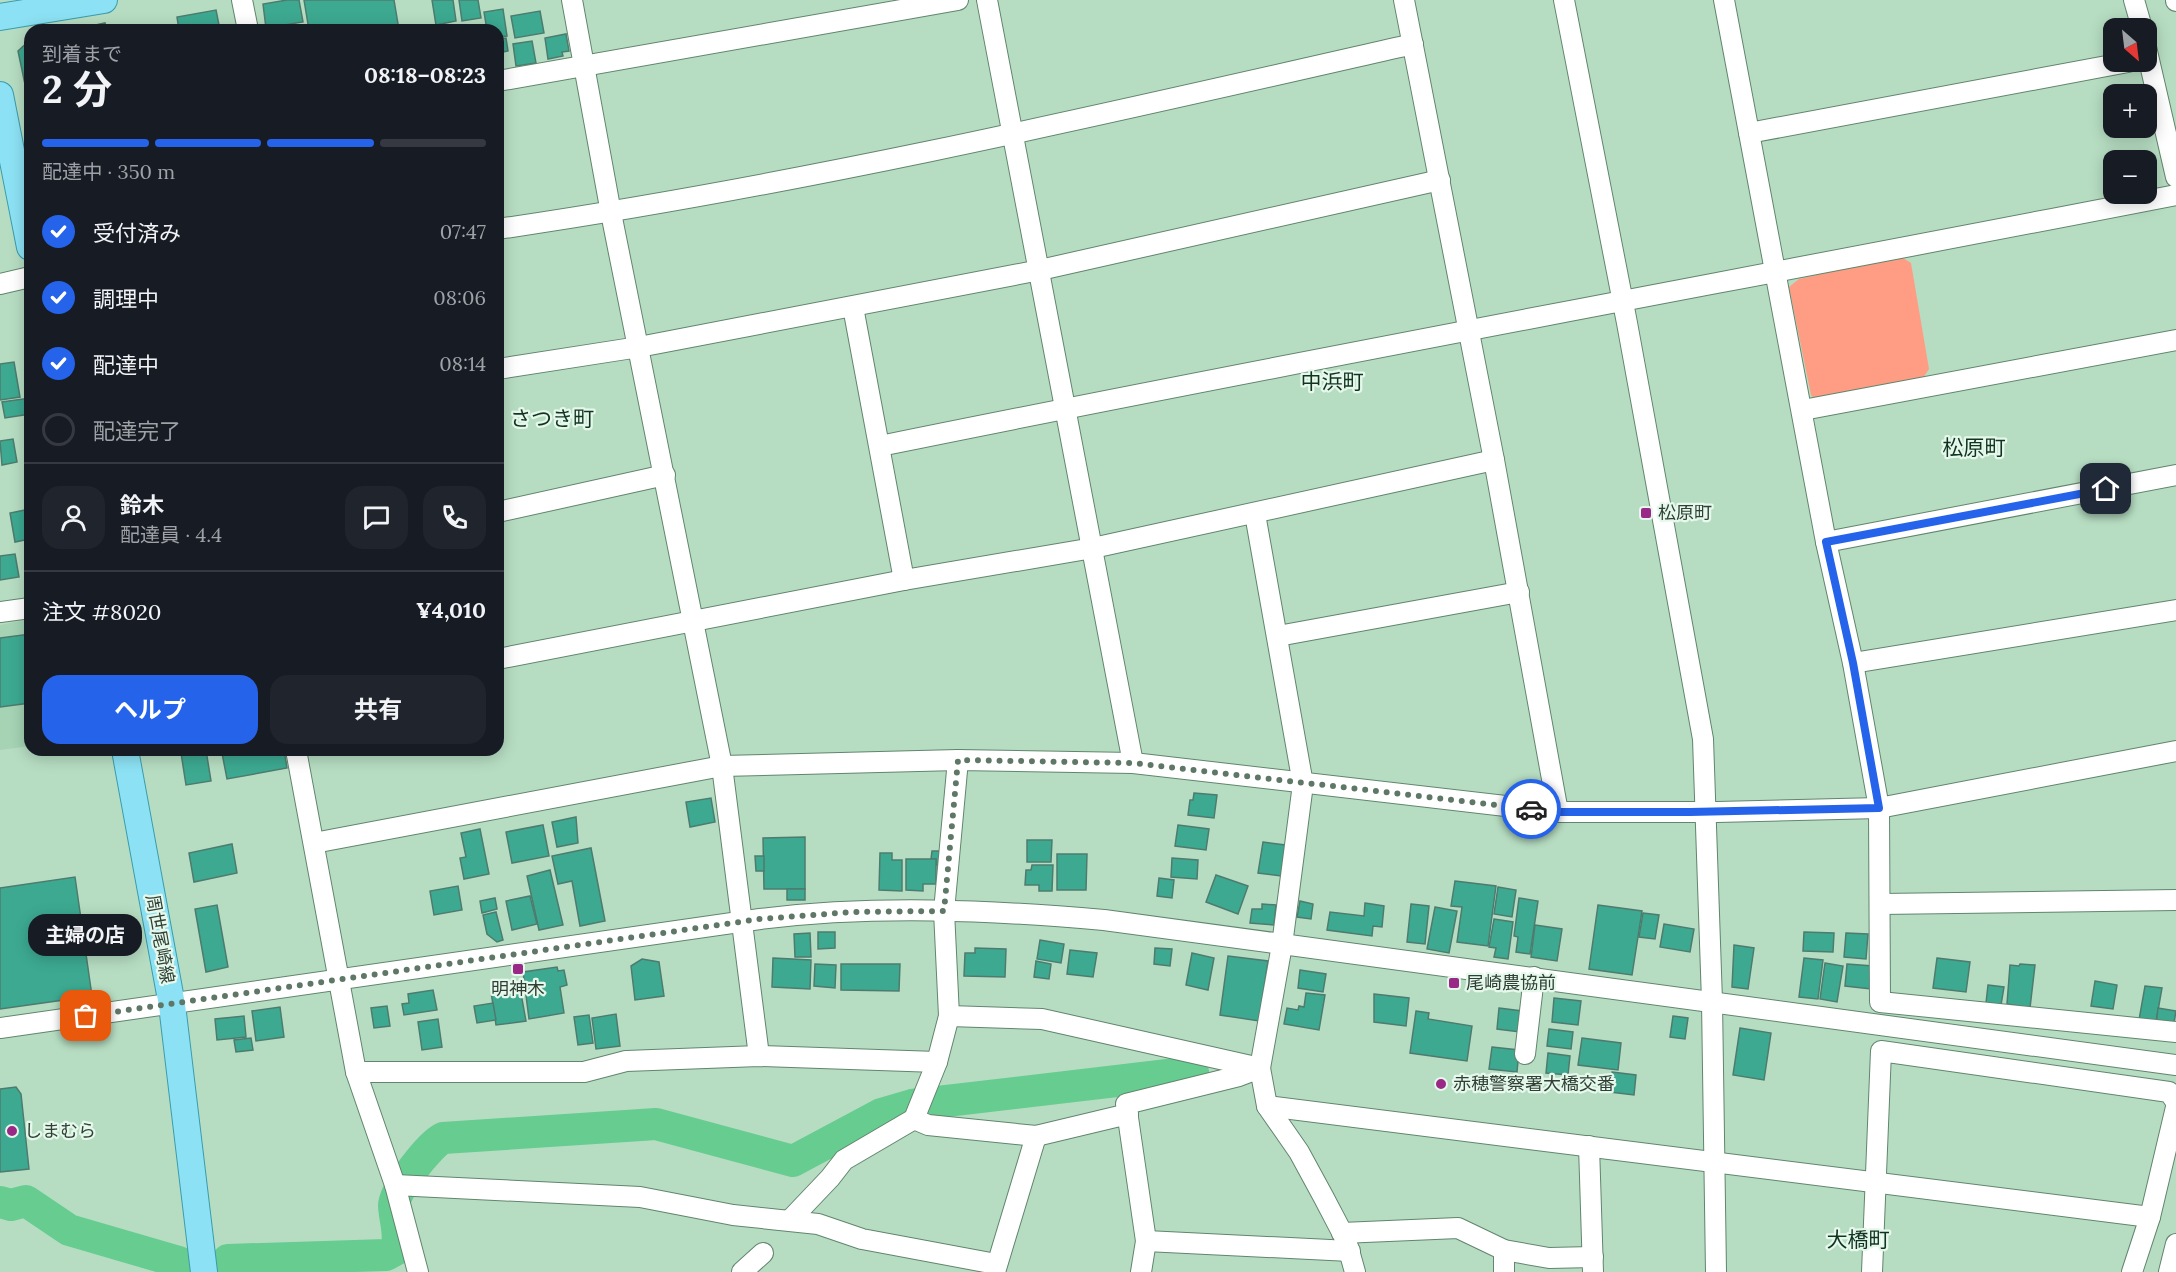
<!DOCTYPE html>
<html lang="ja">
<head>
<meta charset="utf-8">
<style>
  body { margin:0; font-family:Lora,"Noto Sans JP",serif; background:#20242c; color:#f1f3f6; height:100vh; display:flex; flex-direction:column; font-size:22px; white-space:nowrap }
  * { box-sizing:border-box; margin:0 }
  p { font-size:20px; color:#9ea1a6 }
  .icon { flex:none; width:33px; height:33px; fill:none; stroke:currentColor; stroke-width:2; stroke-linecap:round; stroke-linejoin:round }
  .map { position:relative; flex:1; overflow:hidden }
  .side { position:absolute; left:24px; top:24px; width:480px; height:732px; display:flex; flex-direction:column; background:#171b24; border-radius:18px; box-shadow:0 3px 15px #0003 }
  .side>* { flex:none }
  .needle { width:39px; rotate:152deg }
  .buttons { position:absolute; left:2103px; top:18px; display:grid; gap:12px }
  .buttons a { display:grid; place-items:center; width:54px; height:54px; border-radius:12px; background:#171b24; box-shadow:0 3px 15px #0003; font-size:30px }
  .pin { position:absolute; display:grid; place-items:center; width:51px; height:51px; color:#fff; margin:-26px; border-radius:12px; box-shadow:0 3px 9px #0006 }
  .courier { position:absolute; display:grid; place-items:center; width:60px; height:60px; margin:-30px; border:4px solid #2563eb; border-radius:50%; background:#fff; color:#222; box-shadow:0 2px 8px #0007 }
  .bubble { position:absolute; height:42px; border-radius:18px; background:#171b24; box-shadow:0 3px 15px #0003; font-size:20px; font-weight:700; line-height:42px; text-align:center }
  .summary em { font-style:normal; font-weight:700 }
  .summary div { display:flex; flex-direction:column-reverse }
  .summary { display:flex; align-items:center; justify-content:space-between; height:102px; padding:0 18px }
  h1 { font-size:39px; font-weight:700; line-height:45px }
  .bar { display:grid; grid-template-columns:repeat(4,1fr); gap:9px 6px; align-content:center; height:72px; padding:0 18px }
  .bar i { height:8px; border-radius:4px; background:#363941 }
  .bar .on { background:#2563eb }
  .bar p { grid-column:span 4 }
  .line { display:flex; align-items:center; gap:15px; padding:0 18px; border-top:2px solid #363941 }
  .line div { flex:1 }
  .round { display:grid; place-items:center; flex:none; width:63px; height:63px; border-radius:18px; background:#20242c }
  ol { padding:0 18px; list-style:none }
  li { display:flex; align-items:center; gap:18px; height:66px }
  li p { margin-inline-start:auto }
  li .icon { padding:6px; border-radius:50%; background:#2563eb; color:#fff; stroke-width:4 }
  li:last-child { color:#9ea1a6 }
  li i { width:33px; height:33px; border:3px solid #363941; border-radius:50% }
  .action { display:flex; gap:12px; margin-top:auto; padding:12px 18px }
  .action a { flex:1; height:69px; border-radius:18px; background:#2563eb; color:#fff; font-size:24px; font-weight:700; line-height:69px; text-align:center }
  .action a+a { background:#20242c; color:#f1f3f6 }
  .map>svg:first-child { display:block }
</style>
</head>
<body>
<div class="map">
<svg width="2176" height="1272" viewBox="0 0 2176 1272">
  <rect width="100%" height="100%" fill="#b6ddc2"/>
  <path fill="#a5d3b4" d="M30,619V746L0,750V625Z"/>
  <path fill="#fe9d83" d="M1900,256L1911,263L1929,369L1923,378L1816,401L1811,395L1789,287L1799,279Z"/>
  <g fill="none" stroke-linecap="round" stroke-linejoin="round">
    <g stroke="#66cc8f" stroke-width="32">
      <path d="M0,1202L11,1205L26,1201L69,1230L179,1262"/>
      <path d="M228,1260L386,1255L397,1249C400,1233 395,1221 394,1206C394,1190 429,1145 443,1138L656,1124L793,1161L881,1114L912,1105L1193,1072"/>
    </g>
  </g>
  <g fill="#3da991" stroke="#4d7c6f" stroke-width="1.5">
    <path d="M287,0H299L303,22L266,28L263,4Z"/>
    <path d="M304,0H394L399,30H309Z"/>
    <path d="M432,0H453L456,21L436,25Z"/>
    <path d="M459,0H478L481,18L462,21Z"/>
    <path d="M503,9L507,36L498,37V30H487L484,12Z"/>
    <path d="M216,10L220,30H179L177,17Z"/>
    <path d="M540,11L544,33L515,38L511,16Z"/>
    <path d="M105,23L107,30H72L91,26Z"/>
    <path d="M484,25L485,30H467V28Z"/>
    <path d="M566,34L569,51L562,52L563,56L548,59L545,38Z"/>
    <path d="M506,38L508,51L498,53V39Z"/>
    <path d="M30,40V108L18,51Z"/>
    <path d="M532,41L536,63L516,66L513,44Z"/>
    <path d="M14,362L20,397L0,400V364Z"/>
    <path d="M30,398V414L5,418L2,402Z"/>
    <path d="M13,439L17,462L2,465L0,441Z"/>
    <path d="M30,509V539L15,542L10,513Z"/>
    <path d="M15,554L19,577L0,580V556Z"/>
    <path d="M30,634V703L0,707V638Z"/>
    <path d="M206,750L211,781L186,785L181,753Z"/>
    <path d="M240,750H284L287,768L227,779L222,753Z"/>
    <path d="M1194,793L1217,795L1214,818L1188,815L1190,800H1193Z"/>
    <path d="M711,798L715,822L690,827L686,802Z"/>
    <path d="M576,817L578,843L557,847L552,822Z"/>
    <path d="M543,825L549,856L512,863L506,832Z"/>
    <path d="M1178,825L1209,829L1206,850L1175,846Z"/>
    <path d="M480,829L489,874L464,879L460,858L466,857L461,833Z"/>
    <path d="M805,837V889H764L763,838Z"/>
    <path d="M1027,840H1052L1051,862H1027Z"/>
    <path d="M1263,842L1285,845L1281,876L1258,873Z"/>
    <path d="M232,844L237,873L194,882L189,853Z"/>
    <path d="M591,848L605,921L580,926L572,881L558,884L552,856Z"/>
    <path d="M932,851H944V865H936V859H931Z"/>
    <path d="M880,853H892V860H902V891L879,890Z"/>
    <path d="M1057,854H1087L1086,890H1057Z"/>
    <path d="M755,856H764V871H756Z"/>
    <path d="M1172,858L1198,860L1197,879L1171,877Z"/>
    <path d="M906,859H936V884H923V891L906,890Z"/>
    <path d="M1032,865H1053L1052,891H1039V885H1025L1026,870H1031Z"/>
    <path d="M550,870L563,925L539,930L527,876Z"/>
    <path d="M1216,875L1248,886L1238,914L1206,902Z"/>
    <path d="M75,877L92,996L0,1009V888Z"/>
    <path d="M1159,878L1174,880L1172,898L1157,896Z"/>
    <path d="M1455,881L1496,886L1488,946L1457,942L1462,907L1451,906Z"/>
    <path d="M458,886L462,910L434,915L430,891Z"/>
    <path d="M1498,887L1516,890L1512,917L1494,914Z"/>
    <rect x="787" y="889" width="18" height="11"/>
    <path d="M530,896L537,924L512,930L506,901Z"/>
    <path d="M495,898L497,909L482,913L480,901Z"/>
    <path d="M1519,898L1538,901L1530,954L1516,952L1518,937L1514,936Z"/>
    <path d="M1300,901L1313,904L1311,919L1297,917Z"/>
    <path d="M1365,903L1384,906L1382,927L1373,926L1372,936L1327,930L1330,912L1364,916Z"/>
    <path d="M1262,904L1276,905L1274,925L1250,923L1252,909H1262Z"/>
    <path d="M1411,904L1429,906L1425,944L1407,942Z"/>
    <path d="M217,905L228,967L206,972L195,909Z"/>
    <path d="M1598,905L1642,911L1632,975L1589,969Z"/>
    <path d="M1435,907L1457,911L1449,953L1427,949Z"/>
    <path d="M496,912L503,940L497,942L487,934L483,915Z"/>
    <path d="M1643,913L1659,915L1655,939L1639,937Z"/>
    <path d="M1494,919L1513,922L1508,959L1494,957L1496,948L1489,947Z"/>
    <path d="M1664,924L1694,929L1690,952L1660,947Z"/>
    <path d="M1535,925L1562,929L1557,961L1531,957Z"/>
    <path d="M818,932H835V948L818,949Z"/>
    <path d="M1804,932L1834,933L1833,952L1803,951Z"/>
    <path d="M810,933L811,957H795L794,934Z"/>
    <path d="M1846,933L1868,934L1866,959L1844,957Z"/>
    <path d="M1040,940L1064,944L1061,963L1037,959Z"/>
    <path d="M1734,945L1754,948L1748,989L1732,987Z"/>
    <path d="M975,948L1006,949L1005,977L964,976L965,953H975Z"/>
    <path d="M1155,948L1172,949L1170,966L1154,964Z"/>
    <path d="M1070,950L1097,953L1093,977L1067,974Z"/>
    <path d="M1192,953L1214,958L1208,990L1186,985Z"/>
    <path d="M1228,956L1268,961L1259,1021L1220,1015Z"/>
    <path d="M773,958L811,960L810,989L772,987Z"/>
    <path d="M1804,958L1823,960L1818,999L1799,997Z"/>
    <path d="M1937,958L1970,962L1966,992L1933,988Z"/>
    <path d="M642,959L659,962L664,996L635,1000L631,966Z"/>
    <path d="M1036,961L1051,964L1049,979L1034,977Z"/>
    <path d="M1825,963L1843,966L1837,1002L1820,999Z"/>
    <path d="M815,964L836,965L835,988L814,986Z"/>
    <path d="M841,964H900L899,991L841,990Z"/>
    <path d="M1847,964L1873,966L1871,989L1845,986Z"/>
    <path d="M2020,964L2035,965L2030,1008L2007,1004L2010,965L2019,966Z"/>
    <path d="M557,967L558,971L564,970L567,985L560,987L564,1013L529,1019L523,972Z"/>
    <path d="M1300,970L1326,974L1323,992L1298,988Z"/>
    <path d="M2095,981L2117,985L2113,1009L2091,1006Z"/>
    <path d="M1988,985L2004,987L2001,1005L1986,1003Z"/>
    <path d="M2145,986L2162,988L2156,1022L2139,1020Z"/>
    <path d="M520,988L526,1021L496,1025L491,992Z"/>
    <path d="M433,990L437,1010L404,1015L402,1004L409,1003L408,994Z"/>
    <path d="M1306,993L1325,995L1319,1030L1284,1024L1287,1008L1298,1010L1299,1006L1304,1007Z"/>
    <path d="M1374,994L1409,998L1406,1026L1374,1022Z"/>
    <path d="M1554,998L1581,1001L1578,1025L1552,1022Z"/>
    <path d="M493,1003L496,1020L477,1023L474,1006Z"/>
    <path d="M387,1006L390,1026L374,1028L371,1008Z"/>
    <path d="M280,1007L284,1037L256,1041L252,1011Z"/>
    <path d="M1499,1008L1522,1011L1520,1032L1497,1029Z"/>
    <path d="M2158,1008L2176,1011L2173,1029L2156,1026Z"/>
    <path d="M1416,1011L1429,1013L1428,1019L1472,1026L1467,1061L1410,1053Z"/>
    <path d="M616,1014L620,1046L596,1049L592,1018Z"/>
    <path d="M589,1015L593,1043L578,1045L574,1017Z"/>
    <path d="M244,1016L246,1037L217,1040L215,1019Z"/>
    <path d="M1673,1016L1688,1018L1685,1039L1670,1037Z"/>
    <path d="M438,1019L442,1047L422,1050L418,1022Z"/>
    <path d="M1740,1028L1771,1033L1764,1080L1733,1075Z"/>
    <path d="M1549,1029L1573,1032L1571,1049L1547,1046Z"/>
    <path d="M251,1038L253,1050L236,1052L234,1040Z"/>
    <path d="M1582,1038L1621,1043L1618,1070L1578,1065Z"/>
    <path d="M1492,1047L1519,1050L1517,1072L1489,1069Z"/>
    <path d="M1548,1053L1570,1056L1568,1075L1546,1073Z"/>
    <path d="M1612,1072L1636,1075L1634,1095L1610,1092Z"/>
    <path d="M16,1087L21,1094L29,1169L0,1172V1089Z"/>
  </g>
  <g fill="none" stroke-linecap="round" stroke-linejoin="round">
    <defs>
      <g id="minor">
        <path d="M242,0L248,30"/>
        <path d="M572,0L611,213L722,766L759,1056"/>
        <path d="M987,0L1133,763"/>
        <path d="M1404,0L1494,460L1558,812"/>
        <path d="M1564,0L1627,323L1703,739L1712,1001L1716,1272"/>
        <path d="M1724,0L1826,542L1853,663L1879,808L1880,1002L2176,1032"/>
        <path d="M2134,0L2142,28"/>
        <path d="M2176,0V1"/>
        <path d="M2146,47L2176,177"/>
        <path d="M498,81L958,0"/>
        <path d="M1749,133L2128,62"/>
        <path d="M498,229C806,184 1110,113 1413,44"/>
        <path d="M0,284L30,277"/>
        <path d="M853,307L904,580"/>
        <path d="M498,369L639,347L1040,270L1440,180"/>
        <path d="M1803,410L2176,340"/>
        <path d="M880,446C1311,358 1744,279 2176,195"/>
        <path d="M498,512L665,475"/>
        <path d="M1826,542L2176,475"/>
        <path d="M0,612L30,608"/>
        <path d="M1278,636L1519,592"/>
        <path d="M498,659L904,580L1093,548L1494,460"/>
        <path d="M1853,663L2176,610"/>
        <path d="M296,750L356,1072L395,1185L418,1272"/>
        <path d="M314,843L722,766L958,760L1133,763L1558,812H1717L1879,808L2176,751"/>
        <path d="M1880,904L2176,900"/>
        <path d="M949,1016L1042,1019L1260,1068L1282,945L1303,784L1255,514"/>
        <path d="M0,1028L760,919C874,905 990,910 1104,920L2176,1065"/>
        <path d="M1525,1054L1534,977"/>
        <path d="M356,1072H584L626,1061L759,1056L937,1062"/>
        <path d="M1267,1106L2150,1217"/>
        <path d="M914,1119L928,1125L1036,1136L1128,1114"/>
        <path d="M1589,1146L1593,1272"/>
        <path d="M395,1185L640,1197L733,1215L818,1224L862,1239L996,1264"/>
        <path d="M790,1220L830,1178L844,1160L914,1119L937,1062L949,1016L944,911L958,760"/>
        <path d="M1342,1233L1458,1228L1504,1250L1549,1258L1593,1257"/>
        <path d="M1146,1241L1350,1251"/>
        <path d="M742,1272L763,1253"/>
        <path d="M995,1272L1036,1136"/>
        <path d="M1141,1272L1146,1241L1126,1104L1239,1076L1260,1068L1267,1106L1299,1152L1324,1198L1346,1240L1355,1272"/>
        <path d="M1504,1272V1250"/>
        <path d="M1872,1272L1881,1051L2169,1092L2176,1102"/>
        <path d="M2132,1272L2150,1217L2176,1107"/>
        <path d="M2169,1272L2176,1244"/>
      </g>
      <g id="major">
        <path d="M0,17L104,0"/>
        <path d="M0,95L30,247"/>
        <path d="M125,750L172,1005L204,1272"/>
      </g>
    </defs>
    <use href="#minor" stroke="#61856d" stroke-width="22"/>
    <use href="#major" stroke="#3a9cac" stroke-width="28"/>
    <use href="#minor" stroke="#fff" stroke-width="20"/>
    <use href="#major" stroke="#8ce2f4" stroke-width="26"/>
  </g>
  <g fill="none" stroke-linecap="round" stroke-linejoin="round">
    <path stroke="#5f7766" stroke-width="6" stroke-dasharray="0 10.8" d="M86,1016L760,919L853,912L944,911L958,760L1133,763L1531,809"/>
    <path stroke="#2563eb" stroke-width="8" d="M1531,809L1558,812H1690L1879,808L1853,663L1826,542L2106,489"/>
  </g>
  <g fill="#992886" stroke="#e5f8eb" stroke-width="2">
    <rect x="1640" y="507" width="12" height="12" rx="3"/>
    <rect x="512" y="963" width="12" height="12" rx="3"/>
    <rect x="1448" y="977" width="12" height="12" rx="3"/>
    <circle cx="1441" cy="1084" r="6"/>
    <circle cx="12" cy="1131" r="6"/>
  </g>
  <g text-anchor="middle" stroke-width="4.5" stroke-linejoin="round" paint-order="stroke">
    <g font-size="18" fill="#304035" stroke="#e5f8eb" text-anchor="start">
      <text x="1658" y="519">松原町</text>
      <text x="1466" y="989">尾崎農協前</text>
      <text x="518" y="995" text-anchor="middle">明神木</text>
      <text x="1453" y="1090">赤穂警察署大橋交番</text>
      <text x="24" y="1137">しまむら</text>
    </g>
    <g font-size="18" fill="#304035" stroke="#e5f8eb">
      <text transform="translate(160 939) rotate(80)" y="6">周世尾崎線</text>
    </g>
    <g font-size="21" fill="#113420" stroke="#e5f8eb">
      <text x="1332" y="389">中浜町</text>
      <text x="552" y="426">さつき町</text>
      <text x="1974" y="455">松原町</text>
      <text x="1858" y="1247">大橋町</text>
    </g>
  </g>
</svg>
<div class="buttons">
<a><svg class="needle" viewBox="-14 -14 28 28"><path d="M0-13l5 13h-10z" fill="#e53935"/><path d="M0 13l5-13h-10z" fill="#9ea1a6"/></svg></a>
<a>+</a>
<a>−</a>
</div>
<div class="pin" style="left:86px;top:1016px;background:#ea580c"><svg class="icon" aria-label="bag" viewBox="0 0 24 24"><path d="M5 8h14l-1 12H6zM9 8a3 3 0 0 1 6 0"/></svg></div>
<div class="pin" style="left:2106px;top:489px;background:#1f2937"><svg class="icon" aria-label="home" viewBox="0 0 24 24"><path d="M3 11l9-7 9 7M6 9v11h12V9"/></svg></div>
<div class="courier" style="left:1531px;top:809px"><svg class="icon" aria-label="car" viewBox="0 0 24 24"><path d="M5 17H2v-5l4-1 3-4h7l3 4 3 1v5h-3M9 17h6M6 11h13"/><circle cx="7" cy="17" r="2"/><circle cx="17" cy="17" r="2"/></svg></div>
<div class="bubble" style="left:28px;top:914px;width:114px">主婦の店</div>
<section class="side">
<div class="summary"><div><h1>2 分</h1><p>到着まで</p></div><em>08:18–08:23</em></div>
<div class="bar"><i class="on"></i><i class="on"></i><i class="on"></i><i></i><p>配達中 · 350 m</p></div>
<ol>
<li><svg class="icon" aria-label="check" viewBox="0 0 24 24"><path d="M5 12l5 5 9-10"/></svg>受付済み<p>07:47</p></li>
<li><svg class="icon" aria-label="check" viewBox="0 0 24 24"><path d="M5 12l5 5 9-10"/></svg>調理中<p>08:06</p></li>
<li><svg class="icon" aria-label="check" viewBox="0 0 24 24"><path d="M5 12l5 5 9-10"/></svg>配達中<p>08:14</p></li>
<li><i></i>配達完了</li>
</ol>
<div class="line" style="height:108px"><a class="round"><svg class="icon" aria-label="person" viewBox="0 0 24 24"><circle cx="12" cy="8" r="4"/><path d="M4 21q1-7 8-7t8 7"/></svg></a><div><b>鈴木</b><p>配達員 · 4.4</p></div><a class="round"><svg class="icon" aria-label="chat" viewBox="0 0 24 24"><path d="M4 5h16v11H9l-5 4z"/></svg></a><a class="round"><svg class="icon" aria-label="phone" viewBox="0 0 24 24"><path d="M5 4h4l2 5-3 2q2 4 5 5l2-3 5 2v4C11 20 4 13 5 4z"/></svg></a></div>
<div class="line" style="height:78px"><div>注文 #8020</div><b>¥4,010</b></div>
<div class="action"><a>ヘルプ</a><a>共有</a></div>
</section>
</div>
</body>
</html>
